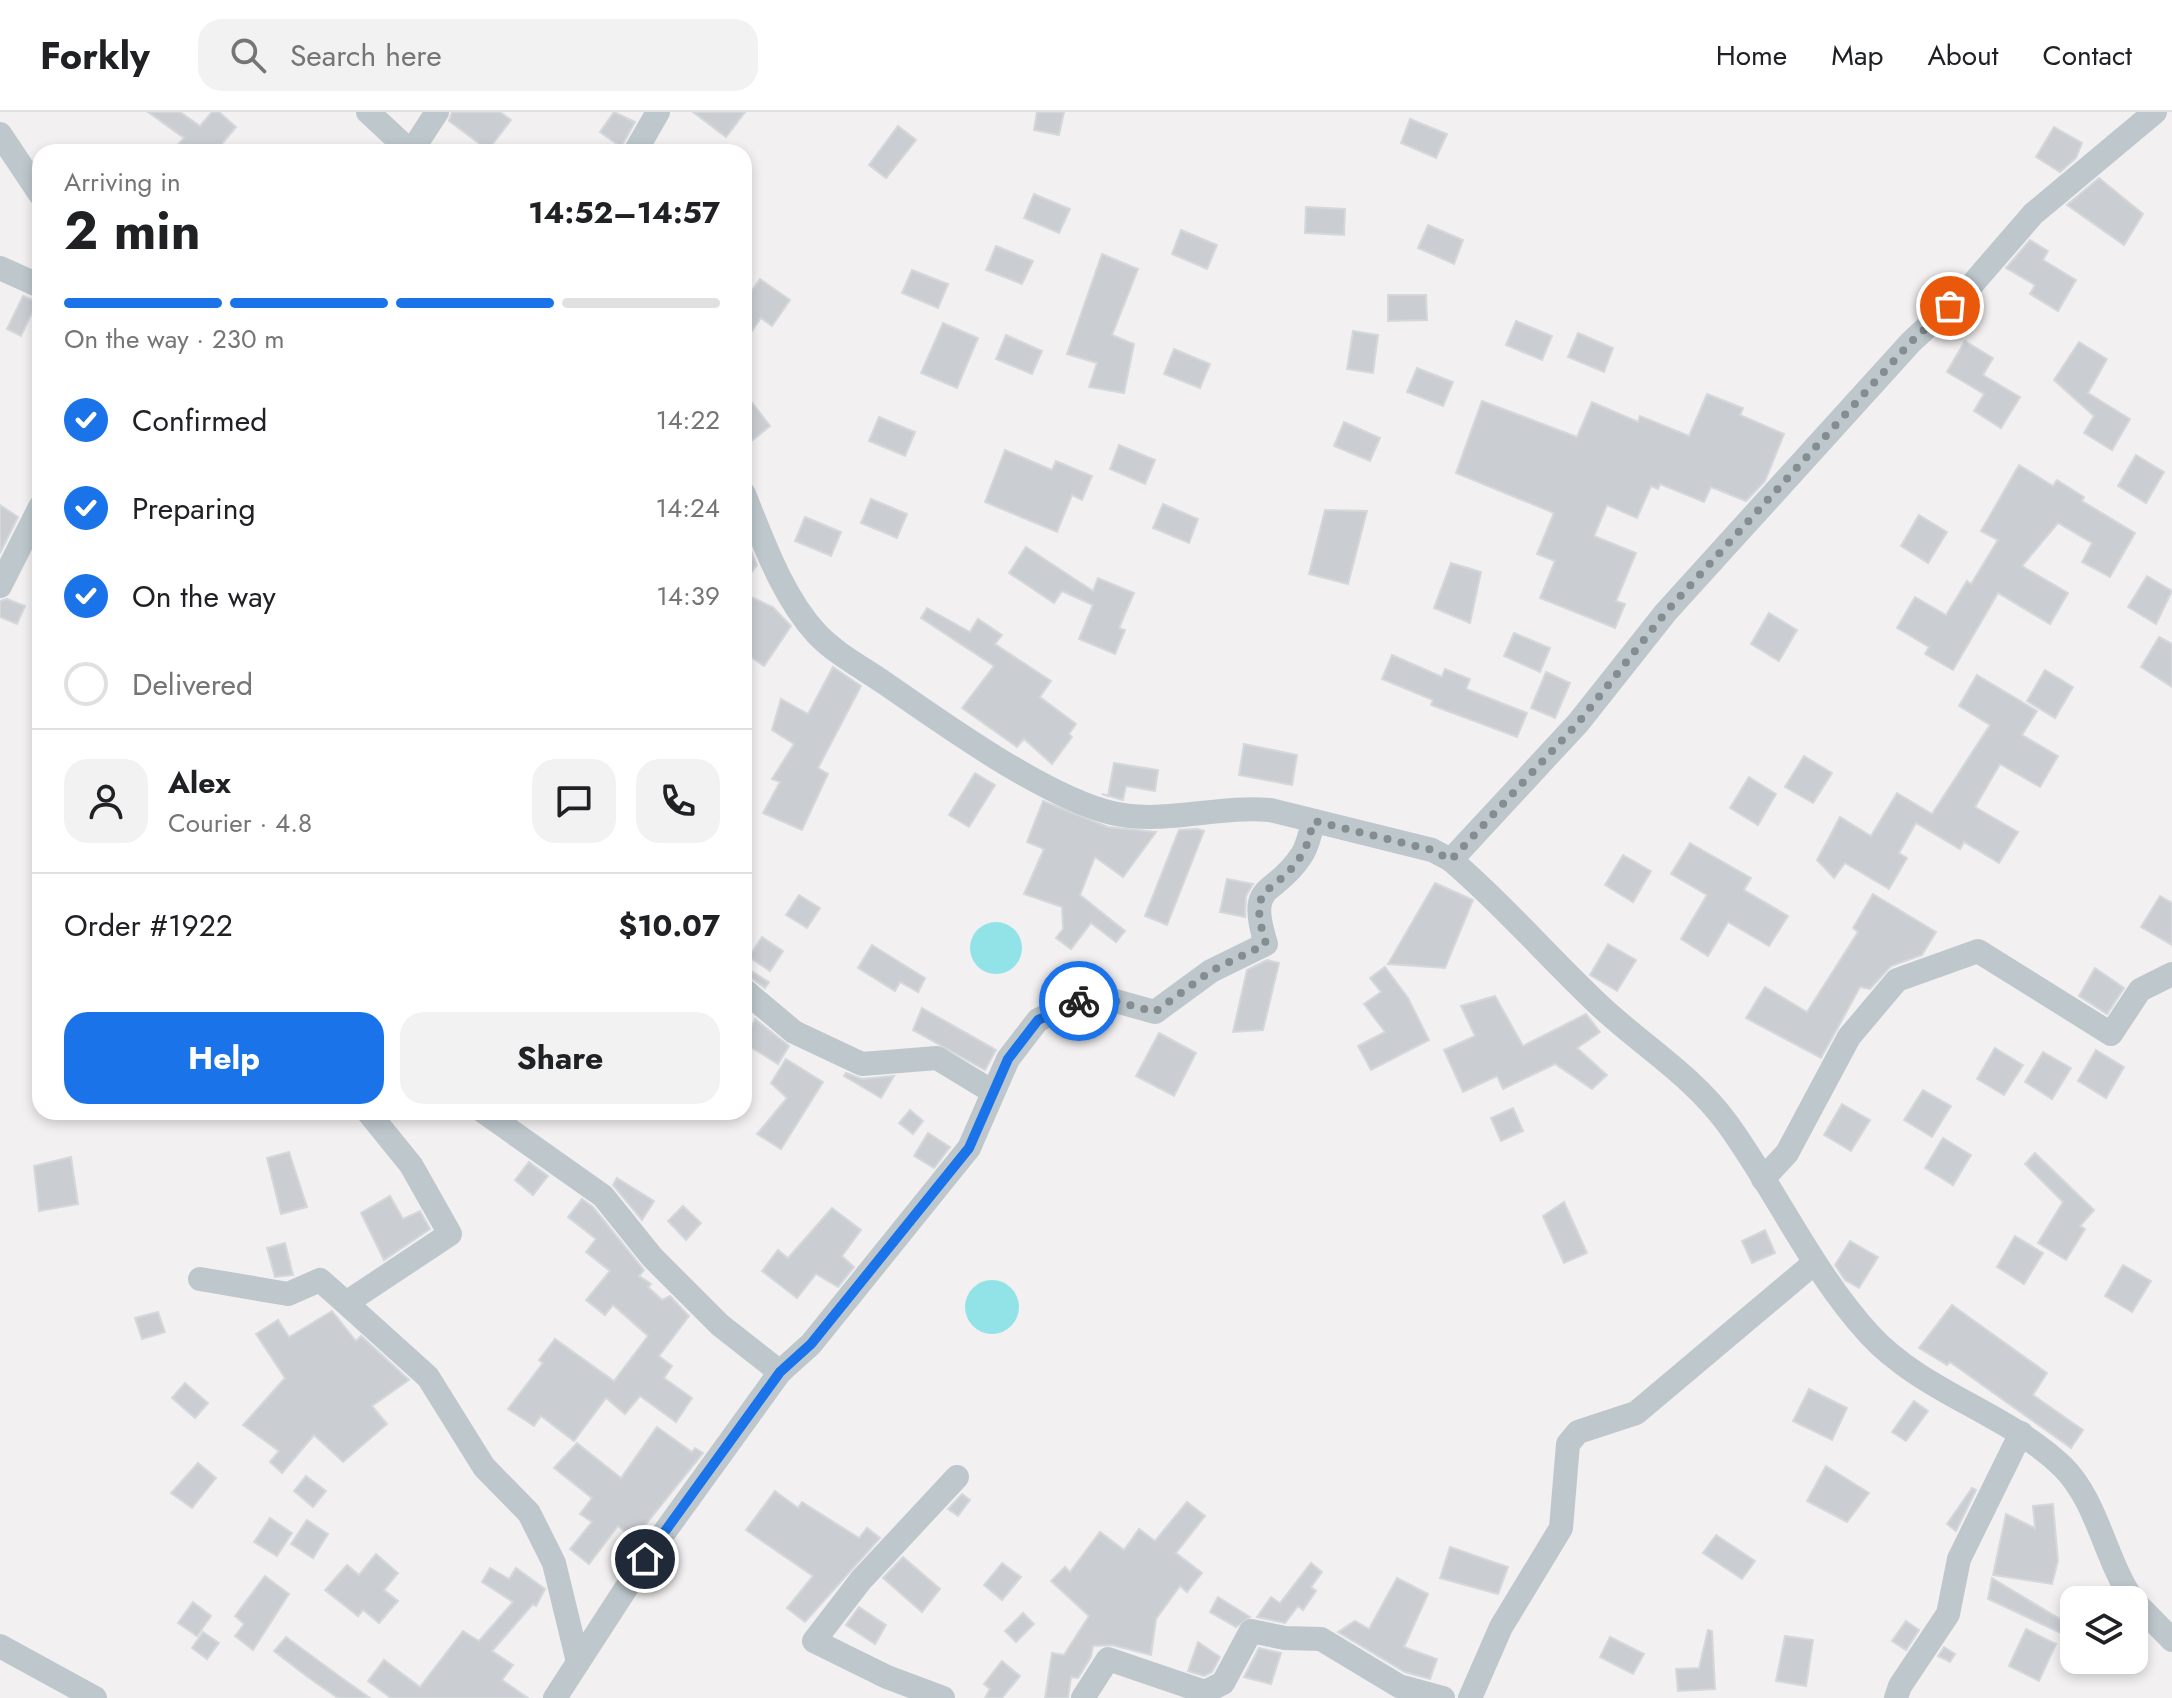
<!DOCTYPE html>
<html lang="en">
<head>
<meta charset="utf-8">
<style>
  body { margin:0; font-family:Jost,sans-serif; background:#f2f2f2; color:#202124; height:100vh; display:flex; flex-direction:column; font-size:30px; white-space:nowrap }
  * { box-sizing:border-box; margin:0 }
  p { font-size:26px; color:#757577 }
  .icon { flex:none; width:44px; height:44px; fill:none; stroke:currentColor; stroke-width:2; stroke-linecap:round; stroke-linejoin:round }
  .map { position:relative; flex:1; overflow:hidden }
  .side { position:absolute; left:32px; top:32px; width:720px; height:976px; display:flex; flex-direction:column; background:#fff; border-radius:24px; box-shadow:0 4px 12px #0003 }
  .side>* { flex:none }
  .buttons { position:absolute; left:2060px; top:1474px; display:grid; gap:16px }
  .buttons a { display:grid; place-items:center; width:88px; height:88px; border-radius:16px; background:#fff; box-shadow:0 4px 12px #0003; font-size:40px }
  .pin { position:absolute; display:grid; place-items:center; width:68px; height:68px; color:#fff; margin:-34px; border:4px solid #fff; border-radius:50%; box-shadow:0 2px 8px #0007 }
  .courier { position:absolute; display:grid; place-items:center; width:80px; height:80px; margin:-40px; border:6px solid #1a73e8; border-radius:50%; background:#fff; color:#222; box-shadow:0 2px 10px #0007 }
  .summary em { font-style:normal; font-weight:700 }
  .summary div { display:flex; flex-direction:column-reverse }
  .summary { display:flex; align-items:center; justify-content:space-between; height:136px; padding:0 32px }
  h1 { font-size:52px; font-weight:700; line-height:60px }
  .bar { display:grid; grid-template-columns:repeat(4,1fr); gap:12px 8px; align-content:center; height:96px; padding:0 32px }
  .bar i { height:10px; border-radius:6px; background:#e0e0e0 }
  .bar .active { background:#1a73e8 }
  .bar p { grid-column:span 4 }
  .line { display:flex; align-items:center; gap:20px; padding:0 32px; border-top:2px solid #e0e0e0 }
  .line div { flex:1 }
  .round { display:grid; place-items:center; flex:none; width:84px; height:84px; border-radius:24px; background:#f2f2f2 }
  ol { padding:0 32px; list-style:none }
  li { display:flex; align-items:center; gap:24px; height:88px }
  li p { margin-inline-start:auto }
  li .icon { padding:8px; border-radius:50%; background:#1a73e8; color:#fff; stroke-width:4 }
  li:last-child { color:#757577 }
  li i { width:44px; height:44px; border:4px solid #e0e0e0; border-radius:50% }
  .action { display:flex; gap:16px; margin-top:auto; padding:16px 32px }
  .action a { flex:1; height:92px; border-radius:24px; background:#1a73e8; color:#fff; font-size:32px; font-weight:700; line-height:92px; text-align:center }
  .action a+a { background:#f2f2f2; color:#202124 }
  header { display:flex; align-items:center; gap:48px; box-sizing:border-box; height:112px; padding:0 40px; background:#fff; border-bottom:2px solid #e0e0e0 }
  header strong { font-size:38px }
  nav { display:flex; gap:44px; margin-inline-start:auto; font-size:28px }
  .search { width:560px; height:72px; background:#f2f2f2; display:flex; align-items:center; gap:20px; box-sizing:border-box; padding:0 28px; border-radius:24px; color:#757577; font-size:30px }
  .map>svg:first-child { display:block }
</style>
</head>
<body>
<header>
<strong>Forkly</strong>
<div class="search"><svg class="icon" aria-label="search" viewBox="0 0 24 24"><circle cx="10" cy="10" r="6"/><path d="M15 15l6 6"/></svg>Search here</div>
<nav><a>Home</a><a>Map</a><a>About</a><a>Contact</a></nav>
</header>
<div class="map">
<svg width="2172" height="1586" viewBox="0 0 2172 1586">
  <rect width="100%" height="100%" fill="#f2f0f1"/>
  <g fill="#92e3e7">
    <circle cx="996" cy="836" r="26"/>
    <circle cx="992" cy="1195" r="27"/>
  </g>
  <g fill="#caced2" stroke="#d5d8db" stroke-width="2">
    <path d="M148,0H180L200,14L212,0H219L236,15L215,40H171L184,26Z"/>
    <path d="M452,0H500L511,8L488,38L449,9Z"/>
    <path d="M614,0L635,10L621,35L600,20Z"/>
    <path d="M693,0H745L726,25Z"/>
    <path d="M1037,0H1064L1059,23L1034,18Z"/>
    <path d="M1410,7L1447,22L1436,46L1401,31Z"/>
    <path d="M898,14L916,28L886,66L869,53Z"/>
    <path d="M2054,15L2082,31L2076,46L2060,60L2036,45Z"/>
    <path d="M2099,66L2143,102L2124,133L2067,93Z"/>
    <path d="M1034,82L1070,97L1059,121L1024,106Z"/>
    <path d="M1306,95L1345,97L1344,123L1305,121Z"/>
    <path d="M1428,113L1463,128L1454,152L1418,136Z"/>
    <path d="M1181,118L1217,133L1207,157L1172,142Z"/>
    <path d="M2030,128L2048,139L2043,148L2076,168L2058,199L2030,182L2035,173L2006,156Z"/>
    <path d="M996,134L1033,149L1022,172L986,158Z"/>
    <path d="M1102,142L1138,157L1112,223L1134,232L1124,281L1089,275L1097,251L1067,242Z"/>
    <path d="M912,158L948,172L938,196L902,181Z"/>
    <path d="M760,167L790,188L772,214L761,206L744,230V190Z"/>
    <path d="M1388,183H1426L1427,208L1388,209Z"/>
    <path d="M23,184L37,190L21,224L7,217Z"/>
    <path d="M1516,209L1552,224L1542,248L1506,233Z"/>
    <path d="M943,211L978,226L957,276L921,261Z"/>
    <path d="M1353,219L1378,223L1373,261L1347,257Z"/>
    <path d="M1578,221L1613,236L1604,260L1568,245Z"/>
    <path d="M1006,223L1042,239L1032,262L996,247Z"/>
    <path d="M1965,229L1993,246L1983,263L2020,285L2001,316L1974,299L1984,282L1947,260Z"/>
    <path d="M2079,230L2107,247L2088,281L2130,307L2112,338L2084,321L2094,304L2054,268Z"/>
    <path d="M1174,237L1210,252L1200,276L1164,262Z"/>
    <path d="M1417,256L1453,270L1443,294L1407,280Z"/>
    <path d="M744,280L770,314L744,335Z"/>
    <path d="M1707,282L1743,296L1740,303L1784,322L1765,369L1746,389L1711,375L1704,390L1660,372L1658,377L1651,374L1637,406L1607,393L1594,424L1636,441L1616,489L1625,492L1615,516L1540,486L1555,449L1537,442L1554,401L1456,361L1482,289L1577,325L1592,290L1638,310L1640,304L1689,324Z"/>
    <path d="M879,305L915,320L905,344L869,329Z"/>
    <path d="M1344,310L1380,326L1370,349L1334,334Z"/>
    <path d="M1119,333L1155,348L1145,372L1110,357Z"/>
    <path d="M1005,338L1052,358L1056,349L1092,364L1082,388L1072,383L1057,420L985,390Z"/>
    <path d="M2136,343L2164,360L2146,391L2118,374Z"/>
    <path d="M2019,353L2053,374L2057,368L2084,385L2082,389L2135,421L2110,465L2082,450L2092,431L2058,411L2022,454L2068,481L2050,512L1998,481L1953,558L1925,542L1929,535L1897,516L1915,485L1946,503L1967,469L1971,472L1998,428L1981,419Z"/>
    <path d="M871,387L907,402L897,426L861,411Z"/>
    <path d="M1163,392L1198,407L1189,431L1153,416Z"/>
    <path d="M0,393L18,405L0,441Z"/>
    <path d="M1325,398L1367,399L1348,472L1309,462Z"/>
    <path d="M1919,403L1947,420L1928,451L1901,434Z"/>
    <path d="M805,405L841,420L831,444L795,429Z"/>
    <path d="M744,422L757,453L744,470Z"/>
    <path d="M1026,435L1093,479L1098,466L1134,481L1119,516L1125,518L1115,542L1079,527L1093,493L1062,479L1054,491L1009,461Z"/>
    <path d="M1451,451L1481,460L1470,511L1434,496Z"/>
    <path d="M2147,464L2172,479L2156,512L2128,495Z"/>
    <path d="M744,482L773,495L791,514L764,554L744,540Z"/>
    <path d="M7,487L25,494L17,512L0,505V489Z"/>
    <path d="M927,496L970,520L978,507L1002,523L995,532L1051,569L1040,585L1076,612L1069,622L1072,625L1052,652L1024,627L1017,635L962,596L994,554L921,506Z"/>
    <path d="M1769,501L1797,518L1779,549L1751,532Z"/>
    <path d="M1514,521L1550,536L1540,560L1504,544Z"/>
    <path d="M2159,525L2172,532V575L2141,555Z"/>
    <path d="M1392,543L1442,565L1445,557L1470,567L1466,577L1527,601L1517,625L1431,593L1433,588L1382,567Z"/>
    <path d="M833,555L861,574L818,656L828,662L802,718L763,701L780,670L772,667L794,632L772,618L781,587L808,602Z"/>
    <path d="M2045,558L2073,575L2055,606L2027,589Z"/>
    <path d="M1546,560L1570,571L1555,606L1531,596Z"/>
    <path d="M1977,563L2037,599L2022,623L2058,644L2040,675L2000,652L1975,695L2018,720L1999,751L1964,730L1960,737L1916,711L1899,741L1907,746L1889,777L1845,751L1834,766L1817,748L1840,705L1871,724L1897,681L1932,702L1990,613L1959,594Z"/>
    <path d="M1244,632L1297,643L1292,673L1239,663Z"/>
    <path d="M1804,644L1832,661L1813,691L1785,675Z"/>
    <path d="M1114,651L1158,658L1155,679L1126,674L1123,688L1102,682L1108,684Z"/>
    <path d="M975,661L995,673L969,715L949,703Z"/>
    <path d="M1749,665L1776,682L1758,713L1730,696Z"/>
    <path d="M1043,689L1108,715L1156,720L1123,765L1095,745L1080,783L1125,819L1116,830L1091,811L1071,837L1056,826L1063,817L1062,795L1024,782L1044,737L1027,730Z"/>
    <path d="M1197,717L1204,719L1167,813L1145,804L1179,718Z"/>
    <path d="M1690,731L1751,766L1744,778L1788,804L1769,834L1728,810L1708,844L1681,827L1707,783L1671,762Z"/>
    <path d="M1623,743L1651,759L1633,790L1605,773Z"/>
    <path d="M1227,767L1253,772L1246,784L1245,805L1220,800Z"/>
    <path d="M1435,771L1473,788L1445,856L1388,852Z"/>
    <path d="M1873,782L1936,820L1922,843L1891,854L1870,877L1860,875L1821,946L1746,906L1765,875L1807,900L1858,820L1853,816Z"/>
    <path d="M799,783L820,796L807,816L786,803Z"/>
    <path d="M2160,784L2172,791V833L2141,815Z"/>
    <path d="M762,825L783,839L770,859L749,845Z"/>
    <path d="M1608,832L1636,848L1617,879L1590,863Z"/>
    <path d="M872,833L925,866L918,880L900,870L895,879L858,856Z"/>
    <path d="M1267,848L1279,851L1263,918L1233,920L1247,858Z"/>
    <path d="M1385,855L1408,886L1429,928L1371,958L1358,934L1385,920L1364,892L1381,880L1370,866Z"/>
    <path d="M2095,856L2124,876L2107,902L2079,884Z"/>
    <path d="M753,860L769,870L765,876L750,865Z"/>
    <path d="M1495,884L1523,934L1586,902L1600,920L1577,936L1607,963L1592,977L1555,952L1503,977L1497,964L1463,980L1444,938L1475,924L1461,894Z"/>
    <path d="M922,896L996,938L985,958L913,918Z"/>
    <path d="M755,907L789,934L778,952L744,931Z"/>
    <path d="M1159,921L1196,941L1174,984L1136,964Z"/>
    <path d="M1995,936L2023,953L2004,983L1977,967Z"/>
    <path d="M2096,938L2124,955L2106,986L2078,969Z"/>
    <path d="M2043,940L2071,956L2052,987L2025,970Z"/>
    <path d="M786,947L823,970L781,1037L757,1022L787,986L771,971Z"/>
    <path d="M846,961L862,967L894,964L881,986L844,964Z"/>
    <path d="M1923,978L1951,994L1932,1025L1904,1008Z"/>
    <path d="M1842,992L1870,1008L1851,1039L1824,1023Z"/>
    <path d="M1513,996L1523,1019L1501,1029L1491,1006Z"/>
    <path d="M910,998L923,1009L913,1022L899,1011Z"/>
    <path d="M928,1021L950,1035L934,1056L914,1044Z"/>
    <path d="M1943,1026L1971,1043L1953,1073L1925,1056Z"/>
    <path d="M289,1040L307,1095L281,1102L267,1046Z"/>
    <path d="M2035,1041L2094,1098L2080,1114L2085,1117L2066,1148L2038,1131L2063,1090L2025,1052Z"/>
    <path d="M71,1045L78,1092L39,1099L34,1054Z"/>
    <path d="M529,1050L548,1064L533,1083L515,1068Z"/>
    <path d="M617,1066L654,1089L642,1108L613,1073Z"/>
    <path d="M390,1084L403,1107L420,1099L430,1117L384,1148L361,1101Z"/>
    <path d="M582,1087L593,1095L644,1158L639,1164L651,1172L648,1175L662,1188L670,1184L689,1204L659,1244L672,1254L664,1266L692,1286L676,1310L640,1284L625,1302L606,1286L574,1329L541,1304L534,1314L508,1297L543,1251L539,1248L555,1227L614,1269L648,1224L613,1193L605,1203L586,1188L610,1159L586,1140L596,1127L568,1105Z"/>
    <path d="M1564,1090L1587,1141L1564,1151L1543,1104Z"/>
    <path d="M683,1094L701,1111L686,1128L668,1109Z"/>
    <path d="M832,1096L861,1118L842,1144L854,1155L838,1175L816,1162L797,1186L762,1159L778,1138L788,1146Z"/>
    <path d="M1765,1118L1775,1141L1752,1151L1742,1129Z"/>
    <path d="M2015,1124L2043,1141L2024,1172L1997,1155Z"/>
    <path d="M1850,1129L1878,1145L1859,1176L1845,1168L1835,1153Z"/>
    <path d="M285,1131L293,1163L275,1165L267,1136Z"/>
    <path d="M2123,1153L2151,1169L2132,1200L2105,1184Z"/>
    <path d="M1952,1193L2047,1261L2033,1283L2083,1318L2071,1336L1950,1250L1947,1253L1919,1236Z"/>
    <path d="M332,1199L356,1229L361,1224L409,1268L372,1294L387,1312L343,1350L314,1323L282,1361L270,1350L279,1339L243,1313L285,1266L256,1222L278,1208L289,1225Z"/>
    <path d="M158,1200L165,1220L142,1227L135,1206Z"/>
    <path d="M185,1271L208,1291L195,1306L172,1286Z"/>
    <path d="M1809,1277L1847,1296L1832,1328L1793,1309Z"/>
    <path d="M1914,1289L1928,1299L1906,1329L1892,1320Z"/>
    <path d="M657,1315L692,1340L695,1336L703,1341L634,1427L618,1414L589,1452L570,1437L592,1410L580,1402L592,1386L554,1356L577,1331L621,1366Z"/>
    <path d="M198,1351L216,1366L192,1396L171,1381Z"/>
    <path d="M1826,1354L1869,1381L1847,1410L1807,1389Z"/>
    <path d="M306,1364L326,1379L313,1395L294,1379Z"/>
    <path d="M1972,1376L1976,1378L1956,1419L1947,1412Z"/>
    <path d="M775,1379L798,1396L802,1390L859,1426L867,1416L880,1426L805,1510L787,1496L813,1464L746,1418Z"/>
    <path d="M962,1382L970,1388L958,1404L948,1397Z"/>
    <path d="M1187,1390L1205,1404L1176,1441L1202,1461L1187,1480L1180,1474L1156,1507L1151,1543L1112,1533L1093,1534L1091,1545L1078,1566L1071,1565L1068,1586H1045L1052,1541L1064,1543L1089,1504L1051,1469L1065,1455L1070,1460L1100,1420L1124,1438L1139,1417L1155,1429Z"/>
    <path d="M2053,1392L2058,1449L2052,1472L1993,1463L2006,1402L2035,1416L2033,1394Z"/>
    <path d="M270,1406L292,1421L277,1444L254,1430Z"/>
    <path d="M307,1408L328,1422L313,1446L291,1432Z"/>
    <path d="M1716,1423L1755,1449L1742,1467L1703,1441Z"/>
    <path d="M1450,1435L1508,1455L1498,1482L1440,1466Z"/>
    <path d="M376,1442L398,1461L384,1478L398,1489L379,1511L363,1498L358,1504L325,1478L347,1453L359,1463Z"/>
    <path d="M903,1445L940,1477L922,1500L883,1466Z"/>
    <path d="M1002,1451L1021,1465L1002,1488L984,1473Z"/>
    <path d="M1311,1451L1322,1460L1311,1475L1316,1479L1303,1498L1298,1494L1285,1511L1257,1505L1271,1485L1280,1491Z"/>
    <path d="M490,1456L509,1467L516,1456L545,1477L536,1494L533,1492L492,1539L513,1553L502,1568L528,1586H391L368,1569L384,1548L420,1575L463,1519L479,1529L513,1490L482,1470Z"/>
    <path d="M265,1464L289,1482L253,1538L235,1524L244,1512L235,1504Z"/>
    <path d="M1397,1466L1428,1482L1404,1535L1437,1547L1430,1567L1405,1560L1338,1520L1355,1509L1369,1517Z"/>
    <path d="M1992,1466L2068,1512L2063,1522L1988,1487Z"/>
    <path d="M1218,1485L1250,1505L1236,1515L1210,1500Z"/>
    <path d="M193,1490L211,1504L197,1524L178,1511Z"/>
    <path d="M859,1495L886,1513L875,1532L846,1513Z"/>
    <path d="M1023,1501L1034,1512L1016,1530L1005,1519Z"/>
    <path d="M1906,1509L1919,1518L1906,1538L1892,1529Z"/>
    <path d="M2026,1517L2056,1532L2039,1569L2009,1554Z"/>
    <path d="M1708,1518L1712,1519L1715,1577L1678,1579L1676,1557L1699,1556Z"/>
    <path d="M203,1520L219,1531L207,1547L192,1536Z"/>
    <path d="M1785,1524L1813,1528L1806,1574L1776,1569Z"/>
    <path d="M286,1525L339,1564L370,1586H338L309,1566L274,1539Z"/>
    <path d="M1610,1525L1644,1542L1633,1562L1600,1545Z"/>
    <path d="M1198,1530L1220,1545L1212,1560L1204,1564L1188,1559Z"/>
    <path d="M1944,1535L1955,1542L1950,1550L1938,1544Z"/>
    <path d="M1259,1536L1281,1541L1271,1572L1244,1565Z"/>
    <path d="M1002,1549L1020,1564L1002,1586H985L990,1577L984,1572Z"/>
  </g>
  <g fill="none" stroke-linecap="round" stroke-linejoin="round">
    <g stroke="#bdc7cc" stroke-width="24">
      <path d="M368,0L411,40L437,0"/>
      <path d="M0,22L40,82"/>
      <path d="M635,40L658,0"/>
      <path d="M0,156L40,174"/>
      <path d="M744,382C763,429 782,484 817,522C836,542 863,556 886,572C944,612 1045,685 1112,701C1163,713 1219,693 1270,698L1432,738L1451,748C1504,793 1548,845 1598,892C1641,933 1691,962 1727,1011C1777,1080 1811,1158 1869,1222C1923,1281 2006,1300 2063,1355C2098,1390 2105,1448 2133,1488"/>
      <path d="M0,474L40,395"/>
      <path d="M1451,748L1578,611L1666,500L1911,230L1969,176L2033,102L2155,0"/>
      <path d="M744,878L794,920L862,952L937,946L993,980"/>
      <path d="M484,1000L603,1084L652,1145L720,1213L780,1260"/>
      <path d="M1763,1067L1787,1041L1849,925L1897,868L1978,839L2111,922L2140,878L2172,862"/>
      <path d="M200,1167L288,1182L320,1168L346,1191L450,1122L411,1053L368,1000"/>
      <path d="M346,1191L428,1265L484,1355L529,1401L554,1451L578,1550"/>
      <path d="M2134,1489L2172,1528"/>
      <path d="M0,1534L95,1586"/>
      <path d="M555,1586L645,1447L780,1260L811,1232L969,1036L1008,947L1038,908L1102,879L1112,888L1155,900L1211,859L1266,832C1246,768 1274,786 1301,744C1308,735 1310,719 1314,709"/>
      <path d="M943,1586L887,1565L814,1529L861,1468L957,1365"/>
      <path d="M1083,1586L1108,1547L1205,1580L1223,1571L1251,1519L1285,1526L1321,1527L1399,1574L1443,1586"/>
      <path d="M1470,1586L1501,1515L1561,1416L1568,1332L1578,1320L1636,1301L1813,1152"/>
      <path d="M1896,1586L1900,1574L1948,1502L1959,1447L2021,1321"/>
    </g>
  </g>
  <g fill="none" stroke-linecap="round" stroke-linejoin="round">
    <path stroke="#848d90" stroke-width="8" stroke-dasharray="0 14.4" d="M1079,889L1102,879L1112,888L1155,900L1211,859L1266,832C1246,768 1274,786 1301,744C1308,735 1310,719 1314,709L1432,738L1451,748L1578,611L1666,500L1911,230L1950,194"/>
    <path stroke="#1a73e8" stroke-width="10" d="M645,1447L780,1260L811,1232L969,1036L1008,947L1038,908L1079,889"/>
  </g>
</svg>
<div class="buttons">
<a><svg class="icon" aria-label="layers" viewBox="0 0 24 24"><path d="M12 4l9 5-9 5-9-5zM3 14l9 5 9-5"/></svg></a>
</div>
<div class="pin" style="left:1950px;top:194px;background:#ea580c"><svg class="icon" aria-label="bag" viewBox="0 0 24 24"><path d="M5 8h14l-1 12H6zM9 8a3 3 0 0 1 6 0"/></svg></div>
<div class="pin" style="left:645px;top:1447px;background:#1f2937"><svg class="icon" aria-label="home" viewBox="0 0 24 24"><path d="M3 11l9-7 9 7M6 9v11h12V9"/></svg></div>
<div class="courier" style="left:1079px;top:889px"><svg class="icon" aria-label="bike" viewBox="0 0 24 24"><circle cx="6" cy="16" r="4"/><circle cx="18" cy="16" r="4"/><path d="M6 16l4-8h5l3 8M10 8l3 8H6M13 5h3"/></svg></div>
<section class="side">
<div class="summary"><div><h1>2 min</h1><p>Arriving in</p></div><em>14:52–14:57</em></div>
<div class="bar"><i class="active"></i><i class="active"></i><i class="active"></i><i></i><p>On the way · 230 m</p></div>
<ol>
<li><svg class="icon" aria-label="check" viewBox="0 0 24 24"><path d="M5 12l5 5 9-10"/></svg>Confirmed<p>14:22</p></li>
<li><svg class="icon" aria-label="check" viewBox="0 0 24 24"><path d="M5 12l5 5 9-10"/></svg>Preparing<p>14:24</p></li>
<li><svg class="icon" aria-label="check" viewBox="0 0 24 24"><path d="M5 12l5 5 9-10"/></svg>On the way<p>14:39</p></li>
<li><i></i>Delivered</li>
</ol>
<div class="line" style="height:144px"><a class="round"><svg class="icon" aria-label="person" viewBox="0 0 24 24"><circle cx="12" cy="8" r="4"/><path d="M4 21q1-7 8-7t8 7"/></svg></a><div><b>Alex</b><p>Courier · 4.8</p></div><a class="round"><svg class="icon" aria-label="chat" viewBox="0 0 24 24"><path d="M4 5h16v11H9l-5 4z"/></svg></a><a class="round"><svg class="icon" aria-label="phone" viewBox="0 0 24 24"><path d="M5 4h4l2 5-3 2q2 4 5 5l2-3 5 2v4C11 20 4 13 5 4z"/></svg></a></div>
<div class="line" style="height:104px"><div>Order #1922</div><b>$10.07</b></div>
<div class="action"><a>Help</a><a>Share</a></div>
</section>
</div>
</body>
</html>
